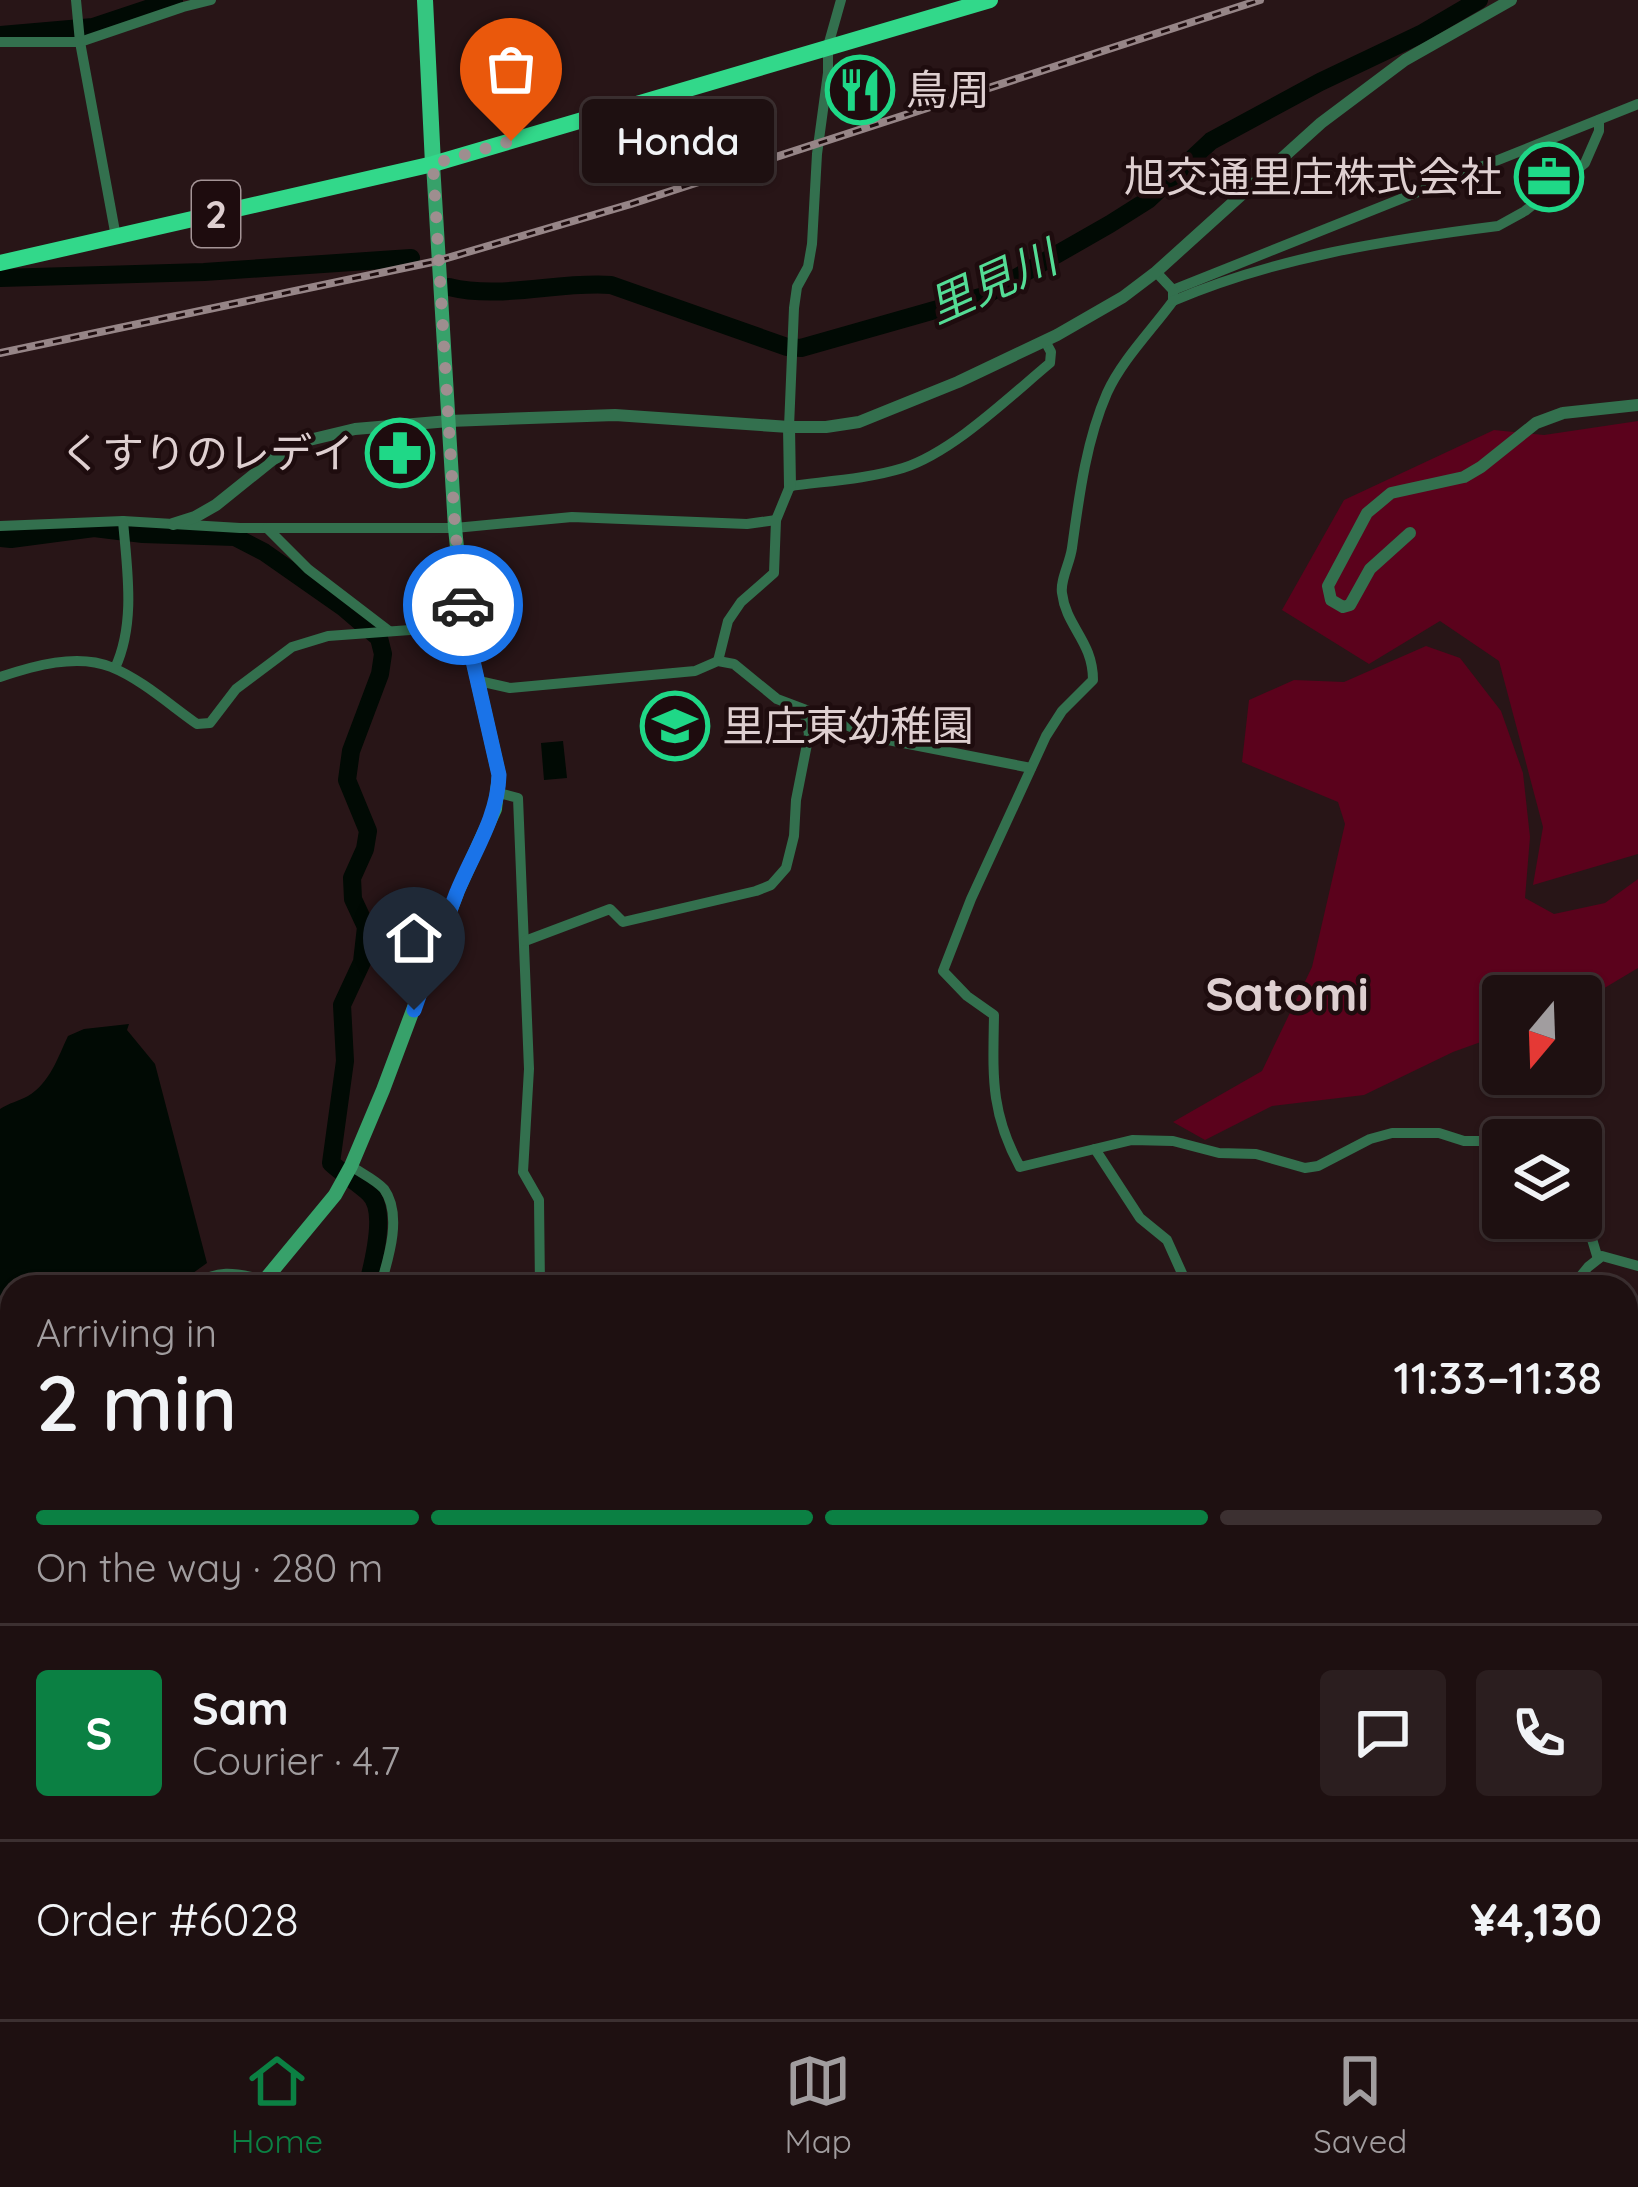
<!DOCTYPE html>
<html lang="en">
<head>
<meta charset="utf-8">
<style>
  body { margin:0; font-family:Quicksand,"Noto Sans JP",sans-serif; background:#2b1e1f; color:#f1f3f6; height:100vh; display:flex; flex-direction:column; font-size:45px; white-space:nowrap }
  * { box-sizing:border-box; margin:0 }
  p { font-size:39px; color:#a19d9f }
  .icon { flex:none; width:66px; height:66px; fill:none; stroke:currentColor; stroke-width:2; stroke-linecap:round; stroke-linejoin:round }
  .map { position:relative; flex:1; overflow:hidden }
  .drawer { position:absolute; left:0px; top:1275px; width:1638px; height:744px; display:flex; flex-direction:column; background:#1e1011; border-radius:36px 36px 0 0; box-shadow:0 3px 9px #0004,0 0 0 3px #3c3031 }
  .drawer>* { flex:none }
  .needle { width:78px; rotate:199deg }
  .fabs { position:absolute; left:1482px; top:975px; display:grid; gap:24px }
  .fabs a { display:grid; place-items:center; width:120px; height:120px; border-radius:12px; background:#1e1011; box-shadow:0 3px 9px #0004,0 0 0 3px #3c3031; font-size:60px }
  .pin { position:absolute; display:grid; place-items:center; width:102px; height:102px; color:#fff; margin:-123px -51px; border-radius:50% 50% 50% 0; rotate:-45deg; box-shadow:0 0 12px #0007 }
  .pin .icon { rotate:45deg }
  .courier { position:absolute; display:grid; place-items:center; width:120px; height:120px; margin:-60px; border:9px solid #1a73e8; border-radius:50%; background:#fff; color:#222; box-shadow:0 3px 15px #0007 }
  .bubble { position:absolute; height:84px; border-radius:12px; background:#1e1011; box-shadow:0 3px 9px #0004,0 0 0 3px #3c3031; font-size:39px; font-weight:600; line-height:84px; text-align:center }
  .headline em { font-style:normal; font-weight:600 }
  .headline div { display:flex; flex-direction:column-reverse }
  .headline { display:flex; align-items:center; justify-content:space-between; height:204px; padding:0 36px }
  h1 { font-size:78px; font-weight:600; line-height:90px }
  .bar { display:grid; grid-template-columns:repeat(4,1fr); gap:18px 12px; align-content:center; height:144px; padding:0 36px }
  .bar i { height:15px; border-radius:9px; background:#3c3031 }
  .bar .active { background:#0b8043 }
  .bar p { grid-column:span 4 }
  .line { display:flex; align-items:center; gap:30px; padding:0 36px; border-top:3px solid #3c3031 }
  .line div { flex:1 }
  .round { display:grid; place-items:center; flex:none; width:126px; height:126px; border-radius:12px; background:#2b1e1f }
  .dock { display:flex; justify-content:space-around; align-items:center; height:168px; border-top:3px solid #3c3031; background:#1e1011; font-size:33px; color:#a19d9f }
  .dock a { display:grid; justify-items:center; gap:6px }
  .dock .active { color:#0b8043 }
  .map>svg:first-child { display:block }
</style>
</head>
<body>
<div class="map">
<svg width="1638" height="2019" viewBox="0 0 1638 2019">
  <rect width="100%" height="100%" fill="#281517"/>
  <g fill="#5b021c">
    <path d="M1638,421V854L1533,885L1543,827L1499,661L1440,621L1369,664L1282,610L1344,500L1494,430L1544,435Z"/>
    <path d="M1426,646L1460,658L1501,711L1523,773L1530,837L1525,898L1554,914L1605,903L1638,879V968L1581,1002V996H1503V1034L1453,1052L1364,1095L1272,1106L1205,1140L1173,1122L1262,1071L1312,967L1345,824L1338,802L1242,762L1249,700L1294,680L1344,682Z"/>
    <path d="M1638,1455V1666L1626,1662V1463Z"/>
    <path d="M1638,1793V2019H1583L1585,2007H1626V1808Z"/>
    <path d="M344,2007H671L673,2019H344Z"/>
  </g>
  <g fill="#010a04">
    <path d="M563,741L567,778L544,780L541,743Z"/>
    <path d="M129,1024L127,1030L155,1064L207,1263L193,1273V1278L184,1284L185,1287H12V1528L0,1540V1109C9,1103 19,1101 28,1096C50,1083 58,1057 68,1036L84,1029Z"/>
  </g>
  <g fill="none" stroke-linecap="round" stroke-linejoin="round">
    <g stroke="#010a04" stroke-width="18">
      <path d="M0,35L93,27L174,0"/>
      <path d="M0,278L204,272L411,258"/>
      <path d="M449,287C502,300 558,281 611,285L787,347L801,348L984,296L1110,224L1148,200L1211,141L1320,82L1421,34L1479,0"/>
      <path d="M0,538L11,539L94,528L143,534L235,537L264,552L344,608L379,638L383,654L380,674L351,751L347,780L368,831L365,849L352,878L353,899L366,927L362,962L342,1005L345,1061L331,1163C343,1174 357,1182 369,1193C388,1210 373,1264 367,1287"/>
      <path d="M0,2002L12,2001"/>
      <path d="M31,2007C45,2015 60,2019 71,2007"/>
      <path d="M221,2007L229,2019"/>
      <path d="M883,2007L892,2019"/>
    </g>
    <g stroke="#33704e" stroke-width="10">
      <path d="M76,0L80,42L116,237"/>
      <path d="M0,42H80L183,7L211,0"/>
      <path d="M1156,272L1173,290L1638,104"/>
      <path d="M1173,290V301C1151,331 1122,360 1107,393C1086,441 1079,497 1072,548C1070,563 1060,580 1062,593C1066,627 1093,641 1093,680L1062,711L1046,736L971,899L943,971L967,996L994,1015C993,1076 990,1112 1020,1167L1132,1140L1173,1141L1219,1153L1256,1154L1305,1168L1318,1166L1370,1139L1392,1133H1439L1464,1141H1483L1523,1128H1542L1571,1136L1573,1140"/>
      <path d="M1173,301C1276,257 1387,240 1498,226L1525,211L1585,163L1599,131V120"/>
      <path d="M789,427L794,308L797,287L808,267L812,244L817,154L828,73V46L841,0"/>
      <path d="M0,526L123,521L240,528H455L572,517L747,524L776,520"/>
      <path d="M267,528L308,569L389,631"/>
      <path d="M718,661L728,621L741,602L774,573L776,520L790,486C828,481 867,479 903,468C953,452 1009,397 1050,363L1051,352L1045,341"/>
      <path d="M115,668C136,623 127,569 123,521"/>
      <path d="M0,677C33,666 77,653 111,667C141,679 170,705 197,724L210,723L236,689L292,647L328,636L465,626"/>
      <path d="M479,681L510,688L695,671L718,661L734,664L777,699L883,739L1031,768"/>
      <path d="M499,793L518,798L529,1069L523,1172L539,1200L540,1287"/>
      <path d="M525,941L610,909L623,922L756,891L771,885L786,868L794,836L796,800L809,734L804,711"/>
      <path d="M1095,1149L1140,1218L1167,1240L1185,1280L1219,1281L1225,1287"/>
      <path d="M1581,1151L1587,1172L1588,1226L1598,1259"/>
      <path d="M351,1166C361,1173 376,1180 384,1189C403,1215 388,1260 380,1287"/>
      <path d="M189,1287C218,1269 233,1272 265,1280"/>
      <path d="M1572,1287L1588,1267L1602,1256L1638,1266"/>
      <path d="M0,1551L12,1537"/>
      <path d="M1626,1711L1638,1704"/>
      <path d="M86,2007V2019"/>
      <path d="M109,2007L115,2019"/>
      <path d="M744,2007L745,2019"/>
      <path d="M872,2007L880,2019"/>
      <path d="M1422,2007L1423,2019"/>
      <path d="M0,2012L14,2010L36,2019"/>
      <path d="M69,2019L80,2007"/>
    </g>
    <g stroke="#33704e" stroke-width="12">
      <path d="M789,427L790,486"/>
      <path d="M173,524L195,517L216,505L272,460L305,441L355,429L449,421L615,415L789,427H826L859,422L958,382L1057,335L1123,297L1156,272L1321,123L1405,60L1511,0"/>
      <path d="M1410,533L1370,569L1350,605L1343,607L1331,600L1328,586L1367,513L1391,493L1464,477L1481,467L1536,423L1563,413L1638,405"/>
    </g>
    <g stroke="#37a16a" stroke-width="14">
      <path d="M259,1287L335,1195L351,1166L383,1090L458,890L495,809L499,775L465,626L455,528L433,164"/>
      <path d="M172,2007L175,2019"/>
    </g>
    <path stroke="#35c680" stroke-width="16" d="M425,0L433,164"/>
    <path stroke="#32d88a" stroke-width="16" d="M0,263L433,164L990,0"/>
    <defs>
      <path id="rail" d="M0,353L437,261L631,204L1260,0"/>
    </defs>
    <use href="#rail" stroke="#968587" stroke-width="8"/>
    <use href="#rail" stroke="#1e0c0e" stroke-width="3" stroke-dasharray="9" stroke-linecap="butt"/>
  </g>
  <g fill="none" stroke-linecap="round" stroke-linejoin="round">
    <path stroke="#9e8e8f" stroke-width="12" stroke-dasharray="0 21.6" d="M463,605L455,528L433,164L511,141"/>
    <path stroke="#1a73e8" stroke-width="15" d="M414,1010C428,970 442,931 457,892C473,853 498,817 499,775L465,626L463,605"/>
  </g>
  <defs>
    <symbol id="restaurant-ring" viewBox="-11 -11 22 22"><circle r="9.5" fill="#1e0c0e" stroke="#1fd887" stroke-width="1.5"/><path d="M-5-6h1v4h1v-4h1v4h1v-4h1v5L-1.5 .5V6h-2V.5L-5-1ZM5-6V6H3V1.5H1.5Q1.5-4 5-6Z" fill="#1fd887"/></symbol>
    <symbol id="office-ring" viewBox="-11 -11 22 22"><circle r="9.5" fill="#1e0c0e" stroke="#1fd887" stroke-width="1.5"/><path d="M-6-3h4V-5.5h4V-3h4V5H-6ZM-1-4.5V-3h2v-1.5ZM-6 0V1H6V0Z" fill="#1fd887"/></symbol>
    <symbol id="pharmacy-ring" viewBox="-11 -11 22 22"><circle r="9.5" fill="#1e0c0e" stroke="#1fd887" stroke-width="1.5"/><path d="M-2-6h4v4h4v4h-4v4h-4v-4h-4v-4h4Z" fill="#1fd887"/></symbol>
    <symbol id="school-ring" viewBox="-11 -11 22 22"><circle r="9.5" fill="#1e0c0e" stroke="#1fd887" stroke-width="1.5"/><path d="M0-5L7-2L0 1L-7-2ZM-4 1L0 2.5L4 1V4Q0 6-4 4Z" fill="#1fd887"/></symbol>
  </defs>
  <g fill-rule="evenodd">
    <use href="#restaurant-ring" x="822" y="52" width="76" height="76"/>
    <use href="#office-ring" x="1511" y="139" width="76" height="76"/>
    <use href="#pharmacy-ring" x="362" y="415" width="76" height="76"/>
    <use href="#school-ring" x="637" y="688" width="76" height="76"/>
  </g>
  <g text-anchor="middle" stroke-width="9" stroke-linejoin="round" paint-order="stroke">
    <rect fill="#1e0c0e" stroke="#a49496" stroke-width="3" x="192" y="181" width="48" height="66" rx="9"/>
    <g font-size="39" font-weight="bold" fill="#decfd0">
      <text x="216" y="228">2</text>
    </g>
    <g font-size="42" fill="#decfd0" stroke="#1e0c0e" text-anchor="start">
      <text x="906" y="105">鳥周</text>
      <text x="1502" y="192" text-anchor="end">旭交通里庄株式会社</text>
      <text x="354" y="468" text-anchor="end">くすりのレデイ</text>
      <text x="722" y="741">里庄東幼稚園</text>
    </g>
    <g font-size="45" font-style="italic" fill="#54dc95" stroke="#1e0c0e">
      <text transform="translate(992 282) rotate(-24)" y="16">里見川</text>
    </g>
    <g font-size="48" font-weight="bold" fill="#decfd0" stroke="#1e0c0e">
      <text x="1287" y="1011">Satomi</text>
    </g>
  </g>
</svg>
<div class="fabs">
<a><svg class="needle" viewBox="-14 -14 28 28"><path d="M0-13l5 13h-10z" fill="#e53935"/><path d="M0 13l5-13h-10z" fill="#a19d9f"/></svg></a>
<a><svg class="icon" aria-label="layers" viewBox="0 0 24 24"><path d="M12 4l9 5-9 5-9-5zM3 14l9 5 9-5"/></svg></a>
</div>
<div class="pin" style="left:511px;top:141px;background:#ea580c"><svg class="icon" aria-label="bag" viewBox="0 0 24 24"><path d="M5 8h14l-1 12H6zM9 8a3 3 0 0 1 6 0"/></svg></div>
<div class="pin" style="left:414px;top:1010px;background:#1f2937"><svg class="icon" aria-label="home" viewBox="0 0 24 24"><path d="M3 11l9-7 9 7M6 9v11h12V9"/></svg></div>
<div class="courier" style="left:463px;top:605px"><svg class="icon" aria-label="car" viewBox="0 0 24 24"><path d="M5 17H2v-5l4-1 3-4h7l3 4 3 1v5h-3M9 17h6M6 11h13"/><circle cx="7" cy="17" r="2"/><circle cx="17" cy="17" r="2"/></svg></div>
<div class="bubble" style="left:582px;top:99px;width:192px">Honda</div>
<section class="drawer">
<div class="headline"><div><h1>2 min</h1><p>Arriving in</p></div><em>11:33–11:38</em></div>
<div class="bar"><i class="active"></i><i class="active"></i><i class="active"></i><i></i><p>On the way · 280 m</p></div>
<div class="line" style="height:216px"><b class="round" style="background:#0b8043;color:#fff">S</b><div><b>Sam</b><p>Courier · 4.7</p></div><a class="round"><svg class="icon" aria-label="chat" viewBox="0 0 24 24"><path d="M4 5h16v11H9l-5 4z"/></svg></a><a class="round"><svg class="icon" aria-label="phone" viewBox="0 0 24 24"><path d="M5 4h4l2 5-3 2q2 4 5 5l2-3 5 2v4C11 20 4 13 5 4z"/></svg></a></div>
<div class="line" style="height:156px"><div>Order #6028</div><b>¥4,130</b></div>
</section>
</div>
<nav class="dock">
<a class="active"><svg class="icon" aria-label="home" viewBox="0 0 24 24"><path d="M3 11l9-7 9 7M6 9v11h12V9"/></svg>Home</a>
<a><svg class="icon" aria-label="map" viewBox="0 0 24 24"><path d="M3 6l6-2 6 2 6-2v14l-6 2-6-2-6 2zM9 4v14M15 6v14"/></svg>Map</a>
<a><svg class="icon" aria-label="saved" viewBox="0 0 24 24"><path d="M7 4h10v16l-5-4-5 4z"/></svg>Saved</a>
</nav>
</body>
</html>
